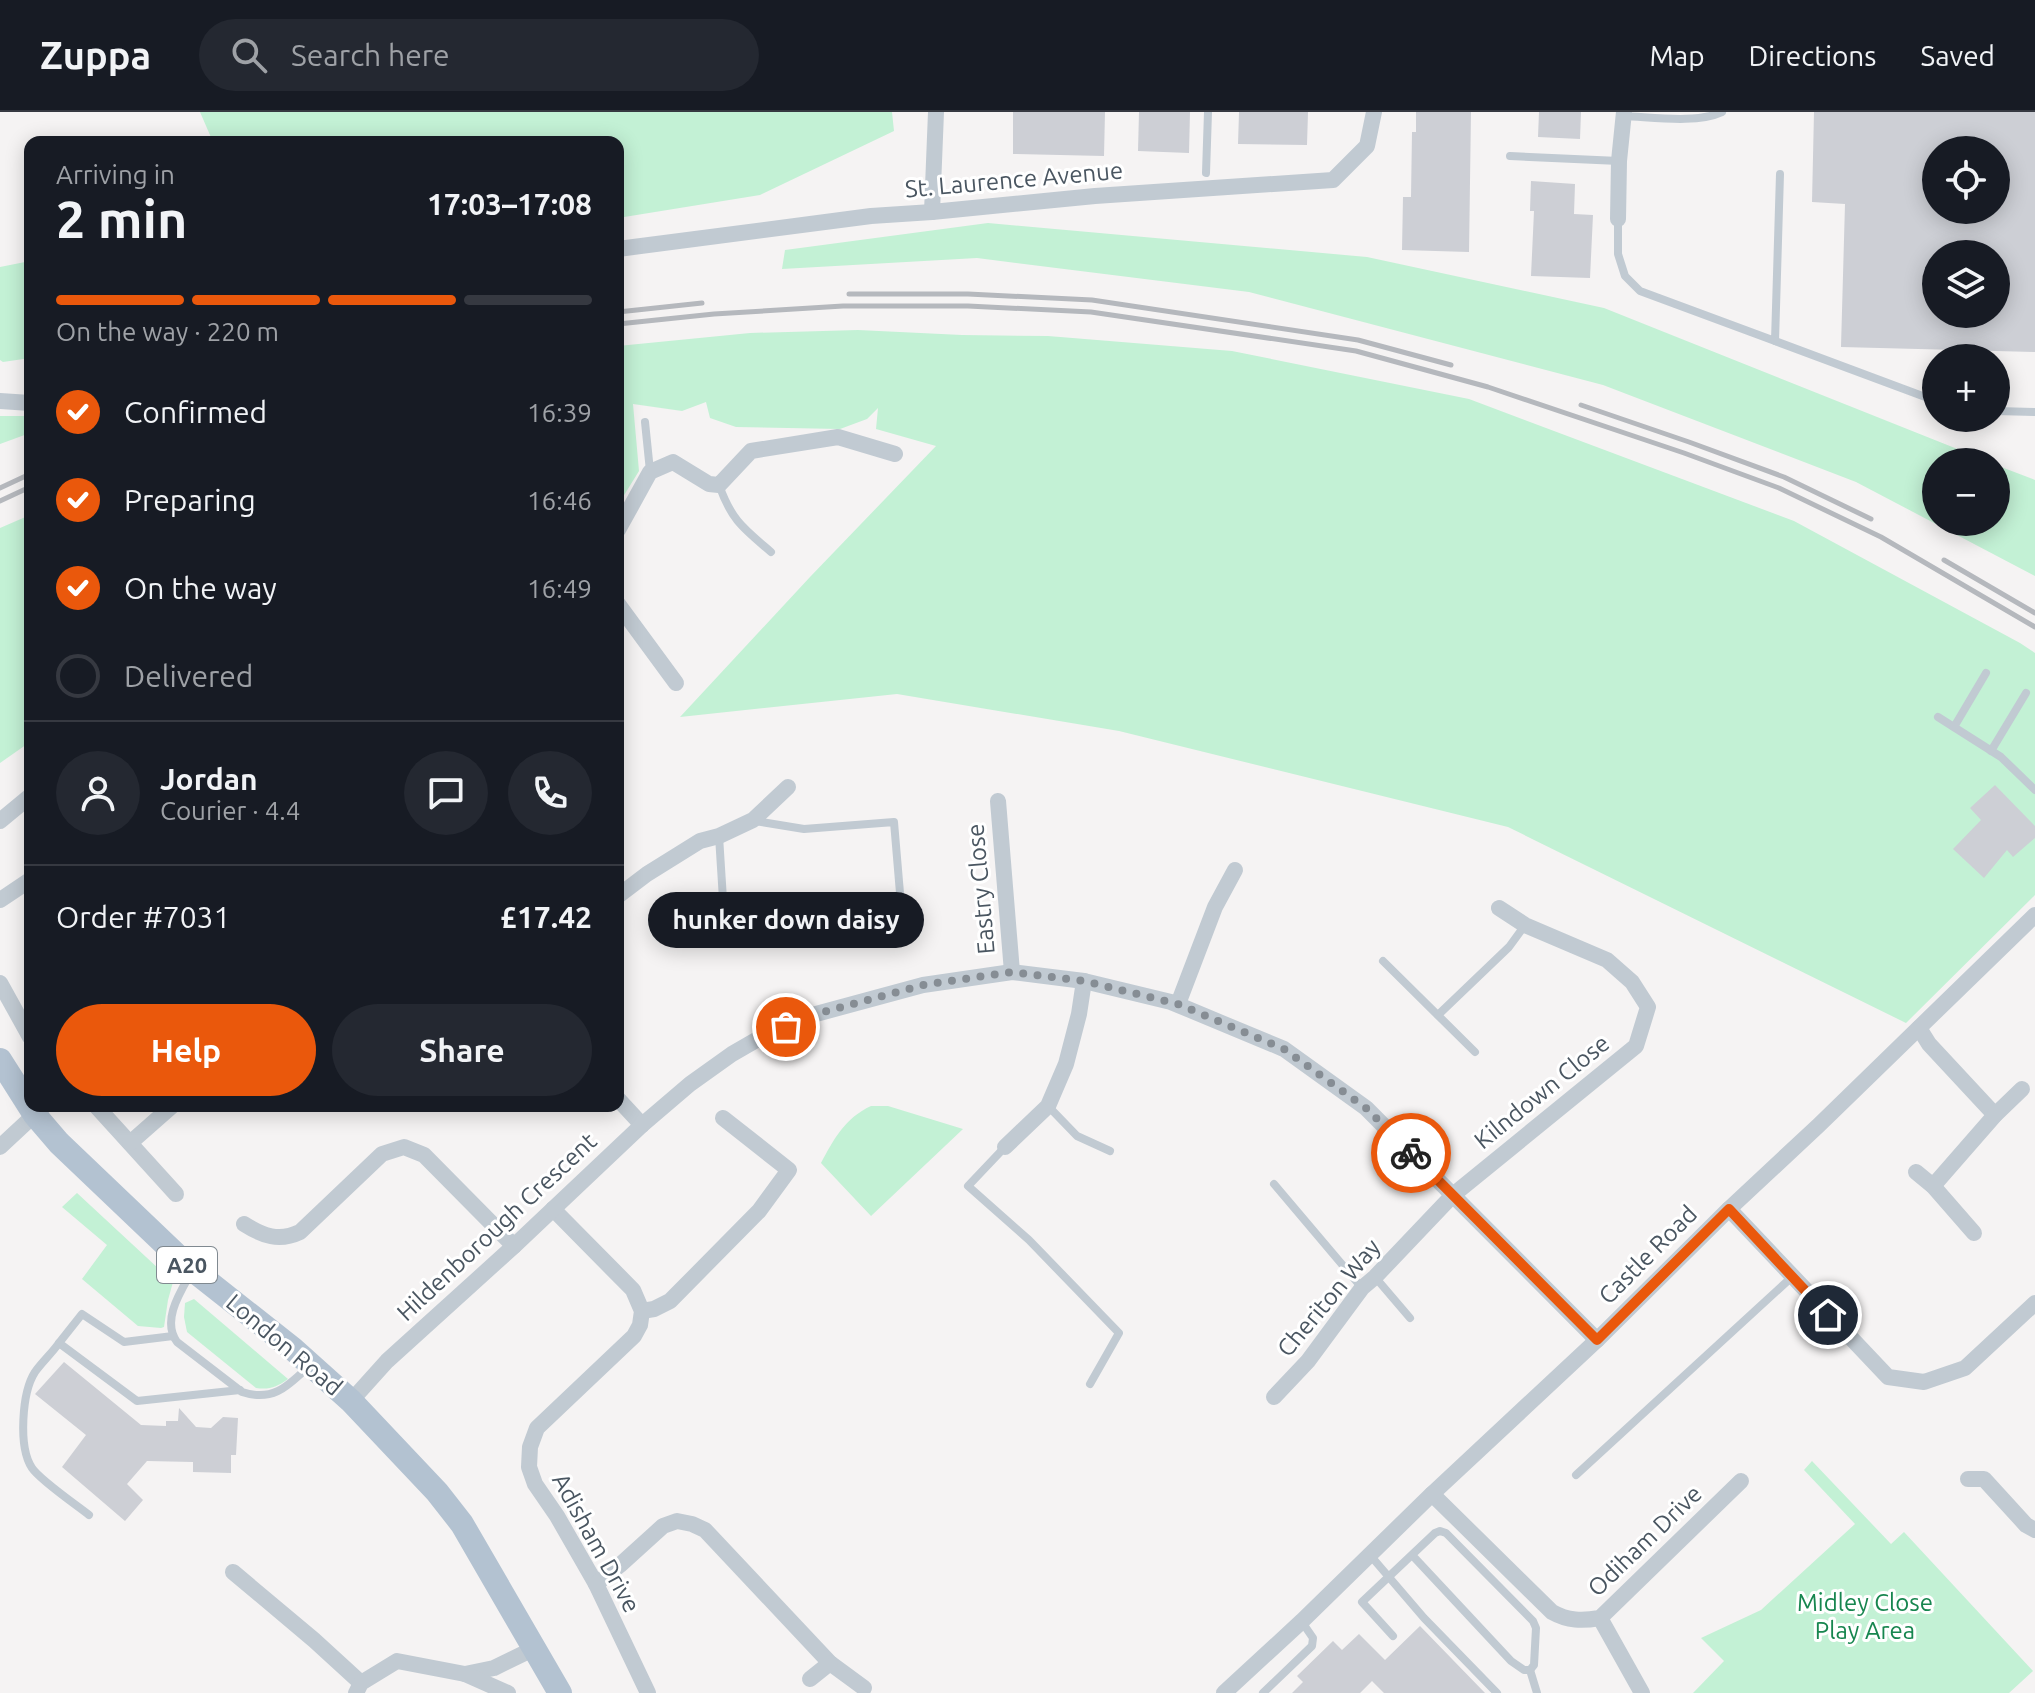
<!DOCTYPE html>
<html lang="en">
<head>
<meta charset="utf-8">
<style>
  body { margin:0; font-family:Ubuntu,sans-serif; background:#242831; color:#f1f3f6; height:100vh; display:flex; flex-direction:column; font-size:30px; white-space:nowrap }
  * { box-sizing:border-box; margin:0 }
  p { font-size:26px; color:#9ea1a6 }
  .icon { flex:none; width:44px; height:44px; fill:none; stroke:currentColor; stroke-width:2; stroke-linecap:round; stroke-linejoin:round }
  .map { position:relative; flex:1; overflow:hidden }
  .sheet { position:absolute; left:24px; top:24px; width:600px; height:976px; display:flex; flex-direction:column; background:#171b24; border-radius:16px; box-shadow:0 4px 20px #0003 }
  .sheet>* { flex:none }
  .fabs { position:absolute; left:1922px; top:24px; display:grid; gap:16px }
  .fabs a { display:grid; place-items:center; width:88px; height:88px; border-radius:50%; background:#171b24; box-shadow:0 4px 20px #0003; font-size:40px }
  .pin { position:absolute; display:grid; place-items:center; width:68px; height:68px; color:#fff; margin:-34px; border:4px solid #fff; border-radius:50%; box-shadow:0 2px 8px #0007 }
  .courier { position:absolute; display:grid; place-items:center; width:80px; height:80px; margin:-40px; border:6px solid #ea580c; border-radius:50%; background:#fff; color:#222; box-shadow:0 2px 10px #0007 }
  .bubble { position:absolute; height:56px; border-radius:28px; background:#171b24; box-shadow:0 4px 20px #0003; font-size:26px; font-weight:700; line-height:56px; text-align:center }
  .summary em { font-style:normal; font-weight:700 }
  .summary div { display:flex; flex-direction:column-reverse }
  .summary { display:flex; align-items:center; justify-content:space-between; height:136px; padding:0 32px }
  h1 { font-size:52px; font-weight:700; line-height:60px }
  .bar { display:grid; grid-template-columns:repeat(4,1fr); gap:12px 8px; align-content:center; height:96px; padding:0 32px }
  .bar i { height:10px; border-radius:6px; background:#363941 }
  .bar .on { background:#ea580c }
  .bar p { grid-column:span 4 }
  .line { display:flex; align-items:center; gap:20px; padding:0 32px; border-top:2px solid #363941 }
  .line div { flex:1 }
  .round { display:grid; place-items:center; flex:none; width:84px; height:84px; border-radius:42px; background:#242831 }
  ol { padding:0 32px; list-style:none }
  li { display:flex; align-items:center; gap:24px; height:88px }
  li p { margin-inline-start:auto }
  li .icon { padding:8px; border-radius:50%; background:#ea580c; color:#fff; stroke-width:4 }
  li:last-child { color:#9ea1a6 }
  li i { width:44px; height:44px; border:4px solid #363941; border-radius:50% }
  .action { display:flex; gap:16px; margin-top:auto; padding:16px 32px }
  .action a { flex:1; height:92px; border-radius:48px; background:#ea580c; color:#fff; font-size:32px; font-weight:700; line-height:92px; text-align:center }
  .action a+a { background:#242831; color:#f1f3f6 }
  header { display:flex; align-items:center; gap:48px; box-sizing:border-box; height:112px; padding:0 40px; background:#171b24; border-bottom:2px solid #363941 }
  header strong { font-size:38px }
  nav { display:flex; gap:44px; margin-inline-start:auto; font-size:28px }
  .search { width:560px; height:72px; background:#242831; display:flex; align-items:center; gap:20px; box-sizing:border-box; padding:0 28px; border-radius:44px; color:#9ea1a6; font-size:30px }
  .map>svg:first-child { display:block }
</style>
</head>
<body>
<header>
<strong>Zuppa</strong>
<div class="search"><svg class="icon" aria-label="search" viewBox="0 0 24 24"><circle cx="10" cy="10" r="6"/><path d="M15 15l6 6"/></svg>Search here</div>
<nav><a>Map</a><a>Directions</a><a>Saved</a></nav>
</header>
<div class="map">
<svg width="2035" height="1581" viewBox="0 0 2035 1581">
  <rect width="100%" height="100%" fill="#f5f3f3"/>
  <g fill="#c3f1d5">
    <path d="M200,0H892L894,19L760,83L618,106V30H213Z"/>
    <path d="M988,111L1367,145L1604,196L1990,350H1936V410H1996V353L2035,368V464L1856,370L1603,273L1249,180L977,146L782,157L785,138Z"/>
    <path d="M30,149V246L3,250L0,248V155Z"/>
    <path d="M858,218L962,223L1048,224L1232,239L1469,287L1794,409L2020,531L2035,541V783L1906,911L1508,715L1119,619L897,582L680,605L810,465L936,334L876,317L878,296L867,307L840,317L736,315L710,306L706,290L682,299L633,292L639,359L618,393V234L750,221Z"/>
    <path d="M0,304H30V321L0,332Z"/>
    <path d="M30,403V630L0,651V416Z"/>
    <path d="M871,994H888L963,1017L871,1104L821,1051C834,1027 845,1006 871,994Z"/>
    <path d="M77,1081L173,1170L168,1188L164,1215L161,1216L138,1214L82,1167L107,1133L62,1095Z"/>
    <path d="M194,1187L288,1267C277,1275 269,1278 256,1276L187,1220L184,1205L185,1191Z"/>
    <path d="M1812,1349L1891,1432L1904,1420L2033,1559L2009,1581H1693L1724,1549L1701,1526L1761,1498L1855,1412L1804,1358Z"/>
  </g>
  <g fill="#cdcfd5" fill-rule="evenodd">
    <path d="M1013,0H1105L1104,44L1013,42Z"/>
    <path d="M1139,0H1190L1189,41L1138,39Z"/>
    <path d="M1239,0H1308L1307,33L1238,32Z"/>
    <path d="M1416,0H1471L1469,140L1402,138L1403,85H1411L1412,20H1416Z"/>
    <path d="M1539,0H1581L1580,27L1538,25Z"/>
    <path d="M1814,0H2035V240L1841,235L1845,92L1812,90ZM1936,38H1996V98H1936ZM1936,142H1996V202H1936Z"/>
    <path d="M1531,69L1575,72L1574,102L1593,103L1590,166L1531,164L1534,99H1530Z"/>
    <path d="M1995,673L2035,714V726L2013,745L2007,738L1984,766L1953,737L1981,708L1970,696Z"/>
    <path d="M64,1250L141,1313L166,1314V1309H178L179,1296L196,1315L211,1316L223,1305L238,1306L236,1343H231V1361L193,1360V1350L147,1349L127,1372L143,1388L125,1409L62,1355L86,1323L35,1282Z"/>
    <path d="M1420,1514L1485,1581H1384L1372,1569L1360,1581H1292L1303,1570L1297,1564L1333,1529L1342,1538L1359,1522L1385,1548Z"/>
  </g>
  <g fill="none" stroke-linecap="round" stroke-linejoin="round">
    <g stroke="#c1cad2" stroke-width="8">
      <path d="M1624,4C1652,5 1696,12 1722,0"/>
      <path d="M1510,44L1619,49"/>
      <path d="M1206,61L1208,0"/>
      <path d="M1618,107V142L1625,164L1640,179L1775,229L1780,62"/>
      <path d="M1775,229L1936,289"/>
      <path d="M1996,299L2035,300"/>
      <path d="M645,310L650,359"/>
      <path d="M719,373C732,409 743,416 771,440"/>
      <path d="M1938,605L2001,645L2035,678"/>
      <path d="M1954,615L1986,561"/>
      <path d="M1991,639L2026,581"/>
      <path d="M755,709L804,717L894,710L901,793"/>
      <path d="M719,724L725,819"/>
      <path d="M1383,849L1475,940"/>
      <path d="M1438,903L1509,835L1525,813"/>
      <path d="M1048,994L1077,1024L1110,1039"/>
      <path d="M1005,1035L968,1074L1029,1128L1119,1221L1090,1272"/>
      <path d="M1274,1072L1362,1176"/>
      <path d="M192,1159C181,1179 161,1208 177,1230L242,1280C272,1290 287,1275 307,1256"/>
      <path d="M1375,1165L1410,1206"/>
      <path d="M173,1224L124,1230L82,1202L59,1231L137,1289L240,1278"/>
      <path d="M59,1231C52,1241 42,1250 35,1260C22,1280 18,1335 32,1356C40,1368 75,1392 89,1403"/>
      <path d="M1576,1363L1793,1164"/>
      <path d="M1370,1443L1424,1506L1497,1581"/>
      <path d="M1393,1524L1362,1490L1435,1421L1440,1419L1446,1421L1533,1509L1536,1516L1534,1553L1530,1558H1524L1511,1549L1412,1443"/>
      <path d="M1530,1558L1537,1581"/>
      <path d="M1263,1581L1312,1534L1313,1526L1302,1510"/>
    </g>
    <g stroke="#c1cad2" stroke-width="16">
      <path d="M932,100L936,0"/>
      <path d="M1618,107L1619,49L1624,0"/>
      <path d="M618,137L871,104L932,100L1095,84L1333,68L1367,34L1374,0"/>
      <path d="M0,289L30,291"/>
      <path d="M618,418L650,360L673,350L709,372L719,373L751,339L838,325L895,342"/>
      <path d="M618,492L676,571"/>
      <path d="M998,689L1012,860"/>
      <path d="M0,709L29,685"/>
      <path d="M618,784L647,762L700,729L719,724L753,708L788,675"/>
      <path d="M0,788L30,768"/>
      <path d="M0,871L30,925"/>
      <path d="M1178,892L1215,795L1235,758"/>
      <path d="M1919,916L1929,932L1995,1003"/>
      <path d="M618,987L642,1013"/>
      <path d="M97,995L176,1082"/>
      <path d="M130,1031L172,994"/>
      <path d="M0,1035L44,994"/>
      <path d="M1005,1035L1048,994L1066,952L1079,902L1084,869"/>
      <path d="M1916,1060L1933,1074L1974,1121"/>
      <path d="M1933,1074L1995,1003L2022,977"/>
      <path d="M553,1097L633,1178L642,1199L640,1213L634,1224L537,1316L530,1335L529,1355L535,1372L557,1404L596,1472L648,1581"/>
      <path d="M1729,1097L1888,1265L1924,1270L1965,1256L2035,1191"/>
      <path d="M244,1112C263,1124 279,1130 300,1120L382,1042L404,1035L424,1043L514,1134"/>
      <path d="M642,1199L654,1197L670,1189L759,1099L789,1058L723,1006"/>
      <path d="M1274,1285L1308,1249L1362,1176L1375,1165L1453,1083L1636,934L1648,895L1632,870L1607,848L1525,813L1499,796"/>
      <path d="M351,1289L387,1249L514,1134L642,1013L690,972L732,942L758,927L816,902L923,873L1012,860L1084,869L1171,890L1284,937L1366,996L1597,1228"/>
      <path d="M1968,1367H1984L2026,1413L2035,1418"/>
      <path d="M1432,1382L1552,1500C1568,1509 1582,1509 1600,1506L1741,1369"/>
      <path d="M233,1460L314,1528L361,1571"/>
      <path d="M596,1472L620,1453L663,1414L677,1409L692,1412L705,1418L830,1551L864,1576"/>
      <path d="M1600,1506L1642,1581"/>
      <path d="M465,1562L494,1556L535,1536"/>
      <path d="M810,1567L830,1551"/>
      <path d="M356,1581L361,1571L397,1549L465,1562L508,1581"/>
      <path d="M1224,1581L1302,1509L1432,1382L1597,1228L1729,1097L1819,1013L2035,803"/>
    </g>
    <path stroke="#b3c2d1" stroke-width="24" d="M0,948L35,1003L59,1031L188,1154L293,1237L351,1289L437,1380L462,1412L560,1581"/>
    <g stroke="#b5b8bd" stroke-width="5">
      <path d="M849,182H968L1092,188L1358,228L1451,253"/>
      <path d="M618,200L702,191"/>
      <path d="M618,212L714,202L843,194H968L1091,200L1356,239L1488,275L1684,341L1779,376L1881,425L2035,515"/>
      <path d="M1581,293L1689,330L1784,365L1871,407"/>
      <path d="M0,376L30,362"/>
      <path d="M0,389L30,375"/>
      <path d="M1944,448L2035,501"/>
    </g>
  </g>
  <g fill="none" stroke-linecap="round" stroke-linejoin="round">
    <path stroke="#868d94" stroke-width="8" stroke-dasharray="0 14.4" d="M786,915L816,902L923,873L1012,860L1084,869L1178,892L1284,937L1366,996L1411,1041"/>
    <path stroke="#ea580c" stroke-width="10" d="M1411,1041L1597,1228L1729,1097L1828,1203"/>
  </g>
  <g text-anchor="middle" stroke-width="6" stroke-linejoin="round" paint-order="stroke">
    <rect fill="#fff" stroke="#808990" stroke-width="2" x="157" y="1135" width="60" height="36" rx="6"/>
    <g font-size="22" font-weight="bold" fill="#4a5661">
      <text x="187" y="1161">A20</text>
    </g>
    <g font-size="24" fill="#4a5661" stroke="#fff">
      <text transform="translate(1014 68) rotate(-5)" y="8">St. Laurence Avenue</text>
      <text transform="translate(981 777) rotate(-95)" y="8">Eastry Close</text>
      <text transform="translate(1542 980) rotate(-39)" y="8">Kilndown Close</text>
      <text transform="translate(497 1115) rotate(-43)" y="8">Hildenborough Crescent</text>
      <text transform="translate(1648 1143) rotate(-45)" y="8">Castle Road</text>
      <text transform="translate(1329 1186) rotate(-50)" y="8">Cheriton Way</text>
      <text transform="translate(284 1233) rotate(40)" y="8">London Road</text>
      <text transform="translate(1645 1429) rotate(-44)" y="8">Odiham Drive</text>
      <text transform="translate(596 1431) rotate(61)" y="8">Adisham Drive</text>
    </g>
    <g font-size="24" fill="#17864f" stroke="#fff">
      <text x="1865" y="1499">Midley Close<tspan x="1865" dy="28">Play Area</tspan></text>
    </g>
  </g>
</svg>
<div class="fabs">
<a><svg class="icon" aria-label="locate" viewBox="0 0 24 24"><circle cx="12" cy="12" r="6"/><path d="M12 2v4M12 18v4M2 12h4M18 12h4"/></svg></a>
<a><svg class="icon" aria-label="layers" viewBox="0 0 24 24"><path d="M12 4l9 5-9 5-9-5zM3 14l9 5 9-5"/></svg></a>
<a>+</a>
<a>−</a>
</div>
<div class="pin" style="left:786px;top:915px;background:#ea580c"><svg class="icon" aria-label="bag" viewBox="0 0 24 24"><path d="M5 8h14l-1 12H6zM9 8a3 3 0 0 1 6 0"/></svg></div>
<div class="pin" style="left:1828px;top:1203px;background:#1f2937"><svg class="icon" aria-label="home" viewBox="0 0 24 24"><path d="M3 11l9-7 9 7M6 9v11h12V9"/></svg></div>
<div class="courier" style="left:1411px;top:1041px"><svg class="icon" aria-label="bike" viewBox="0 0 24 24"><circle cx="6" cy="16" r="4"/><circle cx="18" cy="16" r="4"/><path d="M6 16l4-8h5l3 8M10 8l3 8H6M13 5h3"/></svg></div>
<div class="bubble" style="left:648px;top:780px;width:276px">hunker down daisy</div>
<section class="sheet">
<div class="summary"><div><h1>2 min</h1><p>Arriving in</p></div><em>17:03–17:08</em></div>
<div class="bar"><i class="on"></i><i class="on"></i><i class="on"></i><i></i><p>On the way · 220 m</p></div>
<ol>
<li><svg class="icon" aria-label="check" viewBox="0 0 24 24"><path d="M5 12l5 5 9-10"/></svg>Confirmed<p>16:39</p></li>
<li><svg class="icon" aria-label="check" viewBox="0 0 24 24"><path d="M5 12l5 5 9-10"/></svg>Preparing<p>16:46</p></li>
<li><svg class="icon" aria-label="check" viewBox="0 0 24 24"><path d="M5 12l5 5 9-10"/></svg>On the way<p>16:49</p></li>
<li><i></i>Delivered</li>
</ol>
<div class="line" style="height:144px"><a class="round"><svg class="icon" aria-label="person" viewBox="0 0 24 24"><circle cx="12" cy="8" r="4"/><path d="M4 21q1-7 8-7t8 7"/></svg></a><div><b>Jordan</b><p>Courier · 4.4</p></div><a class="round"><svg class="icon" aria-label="chat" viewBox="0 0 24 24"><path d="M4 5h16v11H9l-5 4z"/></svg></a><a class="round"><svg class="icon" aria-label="phone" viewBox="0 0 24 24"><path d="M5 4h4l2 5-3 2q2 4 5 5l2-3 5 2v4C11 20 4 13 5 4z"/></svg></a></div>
<div class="line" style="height:104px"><div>Order #7031</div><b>£17.42</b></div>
<div class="action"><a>Help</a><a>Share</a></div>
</section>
</div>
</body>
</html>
